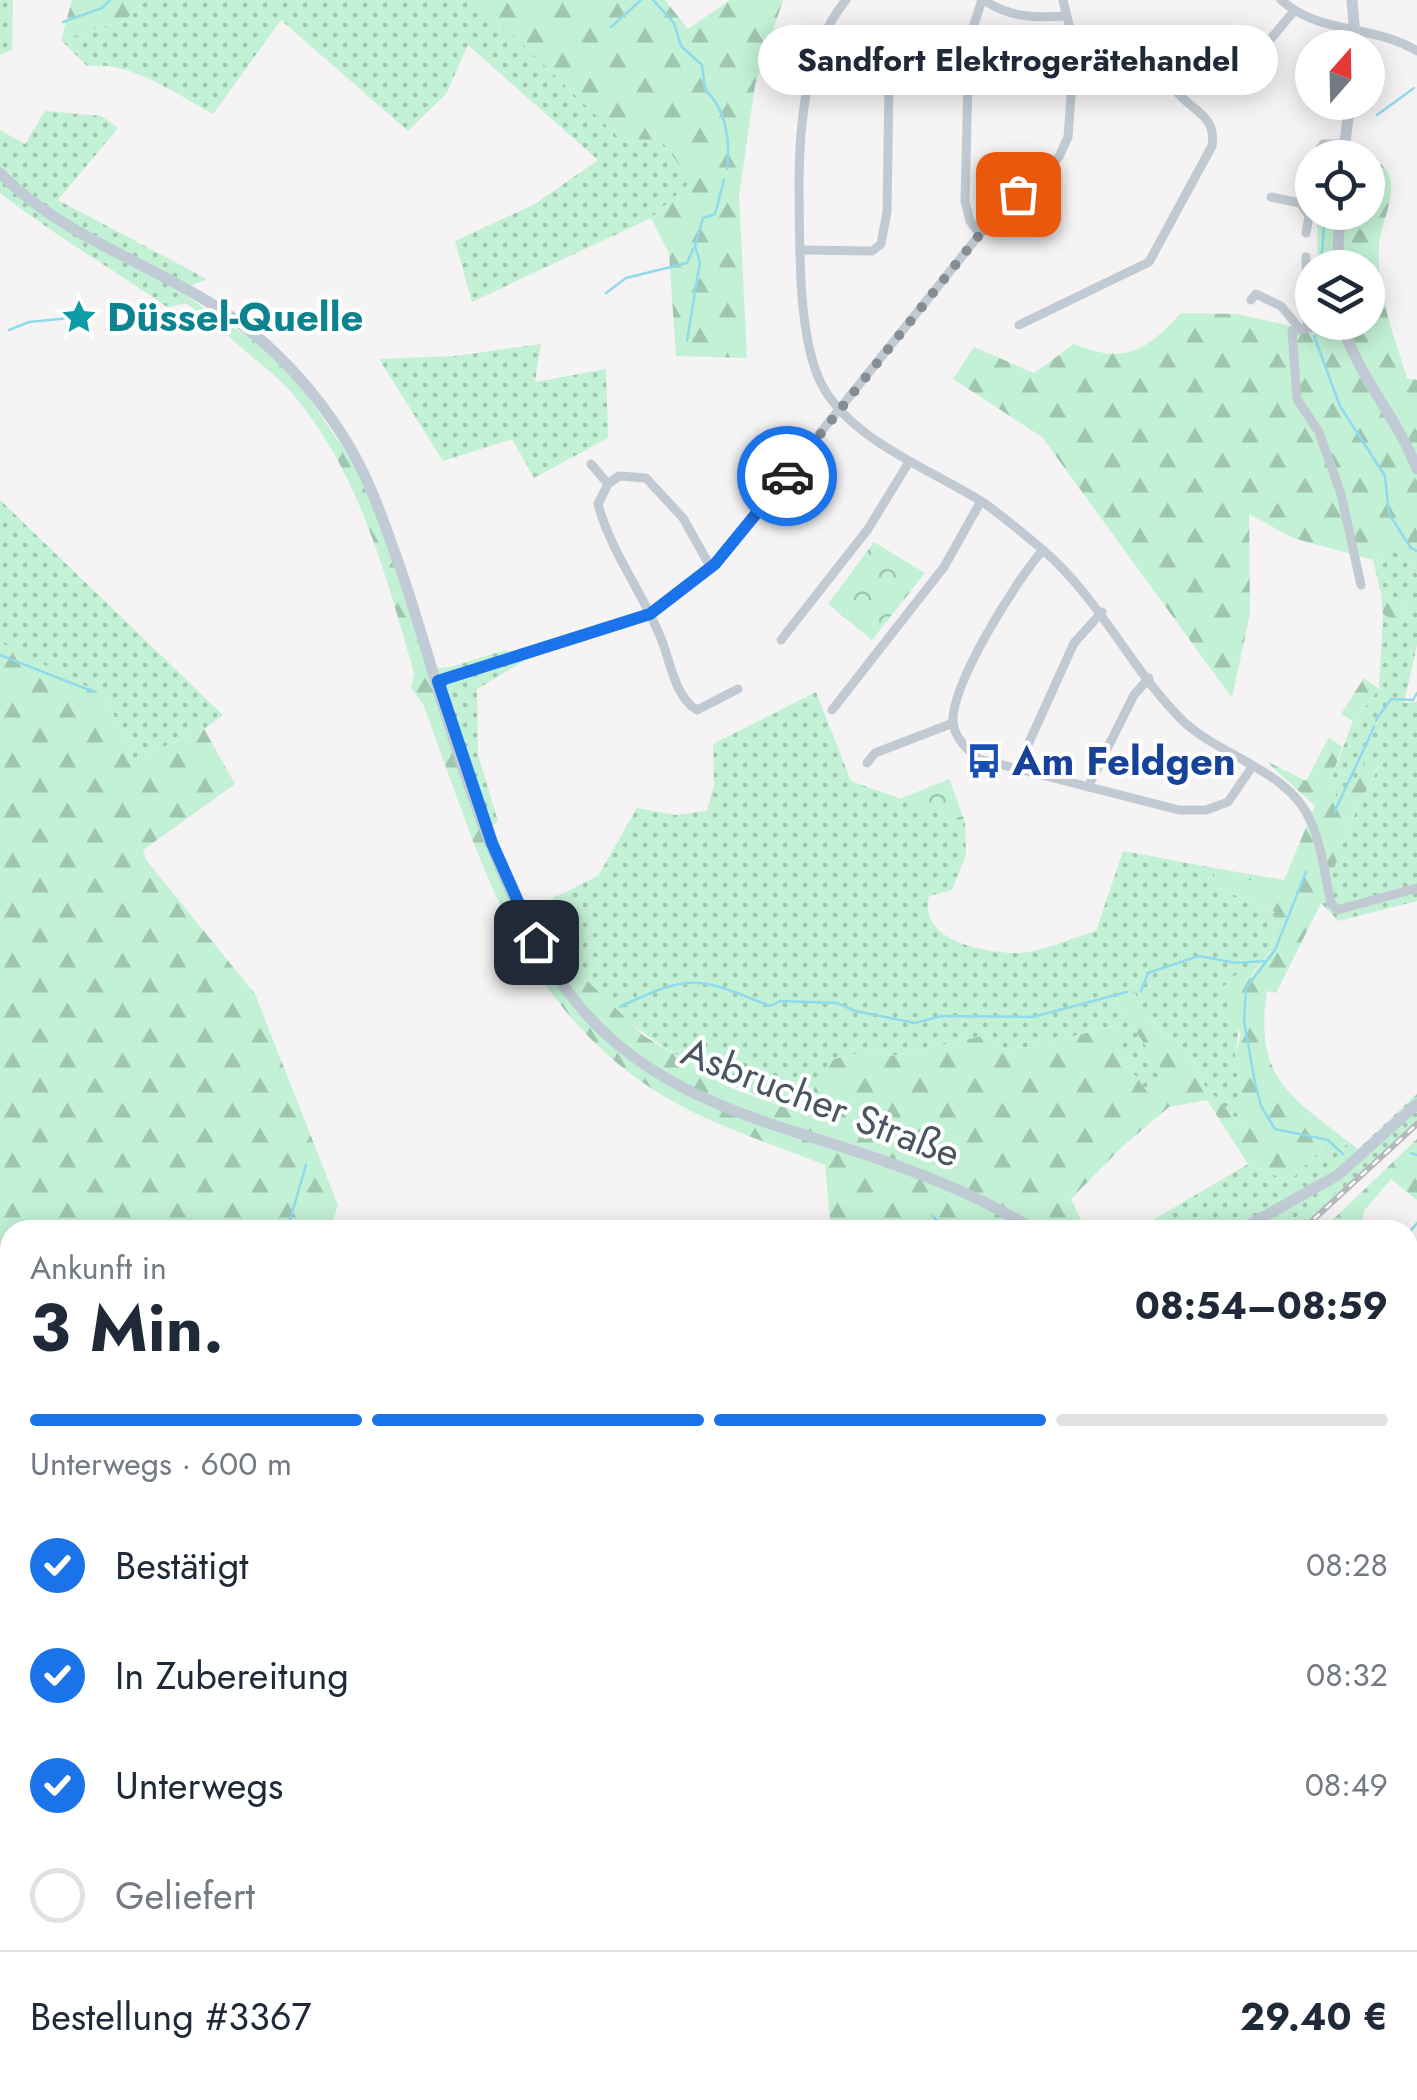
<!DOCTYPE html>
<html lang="de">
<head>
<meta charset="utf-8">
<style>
  body { margin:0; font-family:Jost,sans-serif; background:#f6f6f7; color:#1f2937; height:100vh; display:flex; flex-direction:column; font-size:38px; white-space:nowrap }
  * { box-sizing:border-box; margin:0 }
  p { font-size:32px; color:#747a83 }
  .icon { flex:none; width:55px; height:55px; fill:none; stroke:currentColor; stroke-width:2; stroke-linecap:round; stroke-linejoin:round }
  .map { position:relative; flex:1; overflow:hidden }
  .details { position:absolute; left:0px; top:1220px; width:1418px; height:880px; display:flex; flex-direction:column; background:#fff; border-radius:30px 30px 0 0; box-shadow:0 5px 25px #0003 }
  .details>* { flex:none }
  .needle { width:65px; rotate:20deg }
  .buttons { position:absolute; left:1295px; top:30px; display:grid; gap:20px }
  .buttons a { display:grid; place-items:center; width:90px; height:90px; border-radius:50%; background:#fff; box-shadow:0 5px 25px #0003; font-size:50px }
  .pin { position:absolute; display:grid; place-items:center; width:85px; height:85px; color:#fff; margin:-42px; border-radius:20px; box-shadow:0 5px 15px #0006 }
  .courier { position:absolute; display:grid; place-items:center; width:100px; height:100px; margin:-50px; border:8px solid #1a73e8; border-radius:50%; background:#fff; color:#222; box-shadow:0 2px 12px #0007 }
  .bubble { position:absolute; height:70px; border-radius:35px; background:#fff; box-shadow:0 5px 25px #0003; font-size:32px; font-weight:700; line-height:70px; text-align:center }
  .head em { font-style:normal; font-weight:700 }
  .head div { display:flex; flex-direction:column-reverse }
  .head { display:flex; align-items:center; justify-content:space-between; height:170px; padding:0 30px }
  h1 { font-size:65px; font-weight:700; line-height:75px }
  .bar { display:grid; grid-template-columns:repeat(4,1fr); gap:15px 10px; align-content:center; height:120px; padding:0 30px }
  .bar i { height:12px; border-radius:8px; background:#e0e1e3 }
  .bar .active { background:#1a73e8 }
  .bar p { grid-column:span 4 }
  .line { display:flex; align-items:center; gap:25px; padding:0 30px; border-top:2px solid #e0e1e3 }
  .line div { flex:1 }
  ol { padding:0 30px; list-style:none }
  li { display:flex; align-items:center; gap:30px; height:110px }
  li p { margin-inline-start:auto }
  li .icon { padding:10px; border-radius:50%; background:#1a73e8; color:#fff; stroke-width:4 }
  li:last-child { color:#747a83 }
  li i { width:55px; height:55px; border:5px solid #e0e1e3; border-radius:50% }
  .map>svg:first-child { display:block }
</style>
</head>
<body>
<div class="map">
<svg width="1417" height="2100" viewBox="0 0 1417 2100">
  <defs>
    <pattern id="grass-dots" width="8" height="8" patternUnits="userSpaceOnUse" patternTransform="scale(2.5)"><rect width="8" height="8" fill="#c3f1d5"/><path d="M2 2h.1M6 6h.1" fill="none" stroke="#a0c6b0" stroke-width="1.8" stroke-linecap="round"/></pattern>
    <pattern id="forest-firs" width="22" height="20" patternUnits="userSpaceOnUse" patternTransform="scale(2.5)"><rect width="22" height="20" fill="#c3f1d5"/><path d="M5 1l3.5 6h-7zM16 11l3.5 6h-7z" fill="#a0c6b0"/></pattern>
    <pattern id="park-crowns" width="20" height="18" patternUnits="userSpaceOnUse" patternTransform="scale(2.5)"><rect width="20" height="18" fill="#c3f1d5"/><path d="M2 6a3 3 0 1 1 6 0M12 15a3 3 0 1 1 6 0" fill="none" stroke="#a0c6b0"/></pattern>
  </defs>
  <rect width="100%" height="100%" fill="#f5f3f3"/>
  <g fill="url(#grass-dots)">
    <path d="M0,0H13L12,50L0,55Z"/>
    <path d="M147,0H477L661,140L692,181L651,218L472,302L455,241L535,204L598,160L468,45L446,94L408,131L281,20L213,114C174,93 132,61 87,66L61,40L125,20Z"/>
    <path d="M45,111L101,116L118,128L58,200L207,279L179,290L208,311L218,327L186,303L167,307C111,268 54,235 0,193V130L25,144Z"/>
    <path d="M541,344L535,382L606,369L608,438L534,478L512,439L443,461L379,359L455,356Z"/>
    <path d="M0,500L223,715L204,729L134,760L105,696L0,643Z"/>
    <path d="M1396,545L1417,574V645L1404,703L1417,701V901L1338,921L1321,903L1348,827L1379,766L1367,760L1352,790L1339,802L1330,783L1353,721L1379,689L1383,614L1399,623L1408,604L1381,593L1373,560Z"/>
    <path d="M505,650L524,661L477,689L478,755L498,821L483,835L425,669L451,667Z"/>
    <path d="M816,692L851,781L965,822L966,855L952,890L929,896C919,940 979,951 1013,953C1038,954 1071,938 1096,931L1123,851L1214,868V886L1275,912L1271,950L1249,978L1242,1005L1235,1057L1244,1127L1205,1086L1189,1053L1147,1017L1133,992L1115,1000L1168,1078L1150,1097L1119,1053L1116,1025L1031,1047L1003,1049L987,1035L892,1056L868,1051L830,1060L802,1113C694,1075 587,1012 531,909L598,876L637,808L675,815L707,811L714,785L713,744Z"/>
    <path d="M1417,1094V1121L1340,1191L1275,1230H1136L1248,1164L1289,1181L1327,1145L1340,1151L1349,1142L1358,1149Z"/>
    <path d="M1408,1469L1417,1475V1564L1408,1552Z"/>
    <path d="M0,1722L10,1735V1795L0,1790Z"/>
    <path d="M10,1888V2010L0,2014V1892Z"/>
    <path d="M10,2073V2090H79L81,2100H0V2074Z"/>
    <path d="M161,2090H259L235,2100H133Z"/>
  </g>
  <g fill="url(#forest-firs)">
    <path d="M72,0H147L125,20L61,40Z"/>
    <path d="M477,0H665L688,29L730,0H783L755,85L739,196L747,358L676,356L669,253L651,218L691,181L661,140L620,139Z"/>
    <path d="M1338,146C1354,152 1377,156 1387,171C1400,191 1379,226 1379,248C1377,296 1394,334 1407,378L1417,380V574L1396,546L1373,560L1293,538L1249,514L1250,614L1232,698L1042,437L953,379L974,347L1034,373L1074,344C1125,365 1146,351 1181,313L1237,314L1318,332V323L1368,322V268L1318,267L1317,213L1368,212V158L1317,157Z"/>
    <path d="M208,311L254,340L298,382L354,464L381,527L483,835L517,920L565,959L644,1036L733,1089L801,1113L830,1060L868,1051L892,1056L987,1035L1003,1049L1031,1047L1117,1025L1119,1053L1150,1096L1167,1078L1115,1000L1134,991L1147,1017L1189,1053L1205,1086L1243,1126L1235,1057L1241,1033L1231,1017L1241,1005L1223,987L1239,972L1250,978L1271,951L1275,912L1214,886V868L1284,880L1315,806L1266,761L1306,781L1329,737L1342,747L1330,783L1339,801L1352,790L1367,759L1379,765L1348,827L1326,893L1276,993L1267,991C1254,1076 1288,1095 1349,1142L1340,1151L1326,1146L1289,1181L1248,1164L1207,1100L1169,1107L1123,1146L1071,1199L1086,1230H831L825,1165C768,1142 703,1123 651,1088C513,997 478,850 423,704L411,688L414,673C386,576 359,470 291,392C265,363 228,343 208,311Z"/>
    <path d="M1381,593L1408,604L1399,623L1383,614Z"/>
    <path d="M0,642L105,696L134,760L204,729L235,784L143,850L146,860L255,994L338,1205L330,1230H10V1273L0,1274Z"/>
    <path d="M1364,678L1379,689L1353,721L1341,714Z"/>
    <path d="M1417,1139V1200L1391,1179L1364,1211L1362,1223L1349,1230H1322Z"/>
    <path d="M1340,1191L1297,1230H1275Z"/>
    <path d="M1408,1552L1417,1564V1626L1408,1605Z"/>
    <path d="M10,1592V1735L0,1721V1601Z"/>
    <path d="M0,1790L10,1795V1888L0,1892Z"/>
    <path d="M10,2010V2073L0,2074V2014Z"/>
    <path d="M538,2090H591L593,2094L584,2100H546Z"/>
    <path d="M895,2090H1149L1148,2100H893Z"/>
  </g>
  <g fill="url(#park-crowns)">
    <path d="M874,542L925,573L872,640L828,604Z"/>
    <path d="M949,779L965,822L897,800Z"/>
  </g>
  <path fill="#c3f1d5" d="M1238,875L1277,891L1271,904L1233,888Z"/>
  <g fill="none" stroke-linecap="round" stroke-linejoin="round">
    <g stroke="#90daee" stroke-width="2.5">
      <path d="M653,0L674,23L681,46L702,65L705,90C726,108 731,143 727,169"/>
      <path d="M63,22L102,8L110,0"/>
      <path d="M611,27L641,0"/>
      <path d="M1377,115L1414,88"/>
      <path d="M1330,158V154"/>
      <path d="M1321,268L1325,212"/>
      <path d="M606,293L626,278L687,263L693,249"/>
      <path d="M9,330L29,322L79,317"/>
      <path d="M1314,336L1340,406L1385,476L1389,514L1411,548L1417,551"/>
      <path d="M687,341L700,262L695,246L703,218L715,214L724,180"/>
      <path d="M0,655L94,692"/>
      <path d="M1376,720L1391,699L1413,700L1417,693"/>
      <path d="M1334,813L1374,727"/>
      <path d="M1306,872L1275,950L1246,988L1244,1021L1255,1083L1261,1106L1275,1129L1328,1140L1343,1154"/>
      <path d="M1141,991L1148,973L1199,956L1236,963L1264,961"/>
      <path d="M620,1007C690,973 699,977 770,1006L780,1001L837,1003L855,1011L915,1023L942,1016L1033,1017L1127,992"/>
      <path d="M1411,1153L1417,1155"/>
      <path d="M933,1216L945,1230"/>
      <path d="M287,1230L306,1165"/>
      <path d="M1408,1234L1417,1223"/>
      <path d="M1408,1573L1417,1586"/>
      <path d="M0,1653L10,1648"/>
      <path d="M196,2100L223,2090"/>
    </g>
    <g stroke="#c1cad2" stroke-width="9">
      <path d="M846,0C805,49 799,126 799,188C800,241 797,335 821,383C849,440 933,470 984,503C1004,517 1024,534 1043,550C1100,599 1130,668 1182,720C1220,757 1290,770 1311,822C1322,847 1325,876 1331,903L1337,910L1417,888"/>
      <path d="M984,0C1010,18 1036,18 1067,16"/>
      <path d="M1281,0C1320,35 1373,24 1417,51"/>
      <path d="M1314,158L1323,144H1344"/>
      <path d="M1271,197L1300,203L1307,196L1312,163"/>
      <path d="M1300,203L1309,216L1306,233"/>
      <path d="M980,234L970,221L965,201L969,40L982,0"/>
      <path d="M800,250L872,251L881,244L887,212L889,85L967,86"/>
      <path d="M1306,257L1307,327"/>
      <path d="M1251,300L1256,294L1281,306L1300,329"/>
      <path d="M1339,322L1292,331L1297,399L1319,432L1341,494L1361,585"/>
      <path d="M1019,325L1149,262L1212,146C1217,113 1189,111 1174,88L1176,77L1269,41L1294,11"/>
      <path d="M591,464L608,484"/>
      <path d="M1043,550C1017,579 951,684 953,722C954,737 968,751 979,759L1179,810H1206L1228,802L1252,767"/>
      <path d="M711,568L683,518L646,478L619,476L608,484L598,504C611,553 644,594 662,641C671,664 675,697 697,710L738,689"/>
      <path d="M781,640L868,529L909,462"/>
      <path d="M437,681L650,614L715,564L980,234L1059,157L1068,137L1071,97V33L1063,0"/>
      <path d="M832,710L944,567L981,501"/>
      <path d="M867,763L875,753L953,723"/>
      <path d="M1017,769L1074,643L1102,612"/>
      <path d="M1088,787L1134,695L1149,678"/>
      <path d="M1408,1794L1417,1796"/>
    </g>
    <g stroke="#c1cbd6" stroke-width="11">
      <path d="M1352,0L1356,48"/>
      <path d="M1343,158L1350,102"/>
      <path d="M0,173C59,233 137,258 207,301C262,334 306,379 341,433C369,475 384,523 401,570C448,709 497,936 607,1035C678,1100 765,1122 855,1151C918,1172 978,1195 1035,1230"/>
      <path d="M1337,268L1340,212"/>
      <path d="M1341,322C1358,376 1397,417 1417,469"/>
      <path d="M1240,1230L1338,1175L1417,1104"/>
      <path d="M1408,1457L1417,1463"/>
    </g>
    <defs>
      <g id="rail">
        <path d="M1302,1230L1417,1124"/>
        <path d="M340,2100L354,2090"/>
      </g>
    </defs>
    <use href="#rail" stroke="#b5b8bd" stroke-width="6"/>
    <use href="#rail" stroke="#fff" stroke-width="2.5" stroke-dasharray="8" stroke-linecap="butt"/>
  </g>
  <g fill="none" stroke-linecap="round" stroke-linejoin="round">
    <path stroke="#868d94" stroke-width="10" stroke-dasharray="0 18" d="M787,476L980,234L1018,194"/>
    <path stroke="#1a73e8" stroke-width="12" d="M536,942L492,843L438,681L650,614L715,564L787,476"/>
  </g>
  <defs>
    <symbol id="sight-bare" viewBox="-9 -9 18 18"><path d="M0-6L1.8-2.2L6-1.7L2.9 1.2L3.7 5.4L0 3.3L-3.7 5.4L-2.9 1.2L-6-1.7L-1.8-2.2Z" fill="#0f9aa8" stroke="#fff" stroke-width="2.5" paint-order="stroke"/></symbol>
    <symbol id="bus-bare" viewBox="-9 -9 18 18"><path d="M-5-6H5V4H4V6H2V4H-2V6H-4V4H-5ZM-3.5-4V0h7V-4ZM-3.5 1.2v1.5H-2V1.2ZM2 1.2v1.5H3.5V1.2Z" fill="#1a4fb4" stroke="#fff" stroke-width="2.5" paint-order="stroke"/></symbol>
  </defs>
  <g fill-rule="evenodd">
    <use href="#sight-bare" x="54" y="292" width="50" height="50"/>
    <use href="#bus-bare" x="959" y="736" width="50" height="50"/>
  </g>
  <g text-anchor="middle" stroke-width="8" stroke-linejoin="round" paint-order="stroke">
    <g font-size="40" font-weight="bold" fill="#0d838f" stroke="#fff" text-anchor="start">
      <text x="107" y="331">Düssel-Quelle</text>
    </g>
    <g font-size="40" font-weight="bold" fill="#164399" stroke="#fff" text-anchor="start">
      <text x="1012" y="775">Am Feldgen</text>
    </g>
    <g font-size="40" fill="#4a5661" stroke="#fff">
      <text transform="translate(821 1102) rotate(21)" y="14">Asbrucher Straße</text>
    </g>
  </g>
</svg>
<div class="buttons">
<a><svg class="needle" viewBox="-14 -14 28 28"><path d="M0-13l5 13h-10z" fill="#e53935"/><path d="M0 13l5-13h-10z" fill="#747a83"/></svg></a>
<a><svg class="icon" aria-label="locate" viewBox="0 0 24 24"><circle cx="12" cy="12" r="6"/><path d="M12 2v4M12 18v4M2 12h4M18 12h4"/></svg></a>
<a><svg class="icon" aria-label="layers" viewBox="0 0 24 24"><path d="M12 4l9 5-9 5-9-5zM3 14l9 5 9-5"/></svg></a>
</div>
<div class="pin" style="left:1018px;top:194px;background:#ea580c"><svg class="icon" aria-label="bag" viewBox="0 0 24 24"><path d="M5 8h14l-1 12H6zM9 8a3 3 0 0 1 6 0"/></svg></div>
<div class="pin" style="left:536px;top:942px;background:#1f2937"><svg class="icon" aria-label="home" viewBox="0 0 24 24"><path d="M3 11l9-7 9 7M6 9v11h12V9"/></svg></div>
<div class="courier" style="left:787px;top:476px"><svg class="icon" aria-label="car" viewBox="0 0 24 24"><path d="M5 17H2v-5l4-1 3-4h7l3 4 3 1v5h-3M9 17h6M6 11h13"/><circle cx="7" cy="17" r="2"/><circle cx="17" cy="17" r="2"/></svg></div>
<div class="bubble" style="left:758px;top:25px;width:520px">Sandfort Elektrogerätehandel</div>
<section class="details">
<div class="head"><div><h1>3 Min.</h1><p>Ankunft in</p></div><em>08:54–08:59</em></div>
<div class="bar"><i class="active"></i><i class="active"></i><i class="active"></i><i></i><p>Unterwegs · 600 m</p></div>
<ol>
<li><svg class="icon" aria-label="check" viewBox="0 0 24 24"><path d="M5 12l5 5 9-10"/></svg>Bestätigt<p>08:28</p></li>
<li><svg class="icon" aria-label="check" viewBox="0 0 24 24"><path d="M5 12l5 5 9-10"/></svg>In Zubereitung<p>08:32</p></li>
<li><svg class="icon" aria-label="check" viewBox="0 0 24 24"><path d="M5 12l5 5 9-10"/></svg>Unterwegs<p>08:49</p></li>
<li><i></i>Geliefert</li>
</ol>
<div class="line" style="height:130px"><div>Bestellung #3367</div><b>29.40 €</b></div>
</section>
</div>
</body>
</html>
